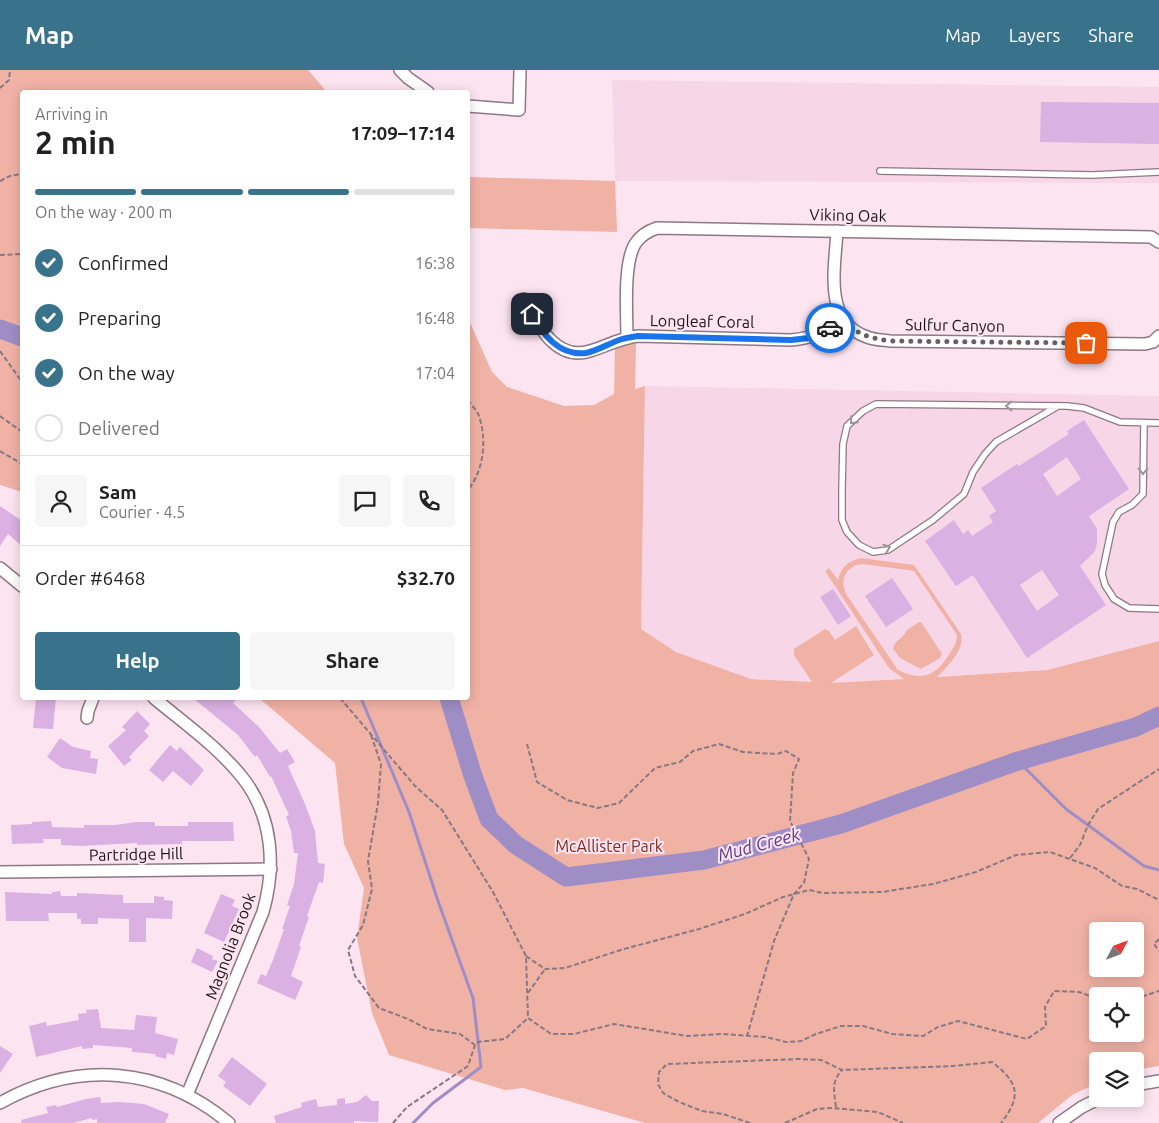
<!DOCTYPE html>
<html lang="en">
<head>
<meta charset="utf-8">
<style>
  body { margin:0; font-family:Ubuntu,sans-serif; background:#f6f6f6; color:#222; height:100vh; display:flex; flex-direction:column; font-size:19px; white-space:nowrap }
  * { box-sizing:border-box; margin:0 }
  p { font-size:16px; color:#767676 }
  .icon { flex:none; width:28px; height:28px; fill:none; stroke:currentColor; stroke-width:2; stroke-linecap:round; stroke-linejoin:round }
  .map { position:relative; flex:1; overflow:hidden }
  .panel { position:absolute; left:20px; top:20px; width:450px; height:610px; display:flex; flex-direction:column; background:#fff; border-radius:5px; box-shadow:0 2px 12px #0003 }
  .panel>* { flex:none }
  .needle { width:32px; rotate:49deg }
  .controls { position:absolute; left:1089px; top:852px; display:grid; gap:10px }
  .controls a { display:grid; place-items:center; width:55px; height:55px; border-radius:5px; background:#fff; box-shadow:0 2px 12px #0003; font-size:25px }
  .pin { position:absolute; display:grid; place-items:center; width:42px; height:42px; color:#fff; margin:-21px; border-radius:10px; box-shadow:0 2px 8px #0006 }
  .courier { position:absolute; display:grid; place-items:center; width:50px; height:50px; margin:-25px; border:4px solid #1a73e8; border-radius:50%; background:#fff; color:#222; box-shadow:0 1px 6px #0007 }
  .summary em { font-style:normal; font-weight:700 }
  .summary div { display:flex; flex-direction:column-reverse }
  .summary { display:flex; align-items:center; justify-content:space-between; height:85px; padding:0 15px }
  h1 { font-size:32px; font-weight:700; line-height:38px }
  .bar { display:grid; grid-template-columns:repeat(4,1fr); gap:8px 5px; align-content:center; height:60px; padding:0 15px }
  .bar i { height:6px; border-radius:4px; background:#e0e0e0 }
  .bar .selected { background:#38728b }
  .bar p { grid-column:span 4 }
  .line { display:flex; align-items:center; gap:12px; padding:0 15px; border-top:1px solid #e0e0e0 }
  .line div { flex:1 }
  .round { display:grid; place-items:center; flex:none; width:52px; height:52px; border-radius:5px; background:#f6f6f6 }
  ol { padding:0 15px; list-style:none }
  li { display:flex; align-items:center; gap:15px; height:55px }
  li p { margin-inline-start:auto }
  li .icon { padding:5px; border-radius:50%; background:#38728b; color:#fff; stroke-width:4 }
  li:last-child { color:#767676 }
  li i { width:28px; height:28px; border:2px solid #e0e0e0; border-radius:50% }
  .action { display:flex; gap:10px; margin-top:auto; padding:10px 15px }
  .action a { flex:1; height:58px; border-radius:5px; background:#38728b; color:#fff; font-size:20px; font-weight:700; line-height:58px; text-align:center }
  .action a+a { background:#f6f6f6; color:#222 }
  header { display:flex; align-items:center; gap:30px; box-sizing:border-box; height:70px; padding:0 25px; background:#38728b; color:#fff }
  header strong { font-size:24px }
  nav { display:flex; gap:28px; margin-inline-start:auto; font-size:18px }
  .map>svg:first-child { display:block }
</style>
</head>
<body>
<header>
<strong>Map</strong>
<nav><a>Map</a><a>Layers</a><a>Share</a></nav>
</header>
<div class="map">
<svg width="1159" height="1053" viewBox="0 0 1159 1053">
  <rect width="100%" height="100%" fill="#fde4f1"/>
  <g fill="#f6d6e7">
    <path d="M612,10L1159,17V113L615,111Z"/>
    <path d="M645,316L1159,326V571L1047,600L835,613L751,609L676,582L641,559Z"/>
  </g>
  <g fill="#f1b2a6" fill-rule="evenodd">
    <path d="M0,0H308L327,22H22V422L0,415Z"/>
    <path d="M468,107L615,111L617,162L468,158Z"/>
    <path d="M468,248L492,302L507,317L564,336L594,335L614,324L615,278L636,273L635,319L645,316L641,559L676,582L751,609L812,612L794,585V579L825,559L829,561L835,570L856,556L874,585L831,613L904,609L889,598L825,501L829,498L838,510C841,497 848,491 861,488L914,495L961,564C965,580 947,597 937,607L1047,600L1159,571V996L1135,1000V991H1098L1097,1013L1072,1025L1038,1053H645L523,1018L505,1020L389,985L372,943L357,868L364,818L344,774L335,693L259,628H468ZM863,494L914,501L957,565C957,572 954,577 950,583C936,606 923,612 898,600L846,524C839,509 847,495 863,494ZM1098,861H1135V899H1098ZM1135,926V964H1098V926Z"/>
    <path d="M919,552H921L942,584L940,588L921,599L900,588L893,579C894,570 904,568 907,560Z"/>
  </g>
  <g fill="none" stroke-linecap="round" stroke-linejoin="round">
    <g stroke="#9f8ec6" stroke-width="3">
      <path d="M361,628L409,742L438,831L473,928L481,997L433,1033L413,1053"/>
      <path d="M1018,691L1066,739L1144,796L1159,800"/>
    </g>
    <g stroke="#9f8ec6" stroke-width="19">
      <path d="M0,259L22,267"/>
      <path d="M449,628L473,706L489,749L516,775L566,807L704,790L841,754L1018,691L1136,657L1159,646"/>
    </g>
  </g>
  <g fill="#dbb0e2" fill-rule="evenodd">
    <path d="M1041,32L1159,33V74L1040,72Z"/>
    <path d="M1084,350L1129,419L1089,446L1097,459V473L1095,481L1080,496L1106,535L1027,588L973,505L956,516L925,471L954,450L963,464L968,460L972,466L993,452L989,446L996,441L981,418L1017,394L1019,396L1069,364L1067,361ZM1067,387L1081,409L1057,426L1043,404ZM1042,500L1059,525L1037,541L1020,515Z"/>
    <path d="M0,436L22,451V476L8,464L0,476Z"/>
    <path d="M892,508L913,539L886,557L865,526Z"/>
    <path d="M833,519L851,546L838,555L820,527Z"/>
    <path d="M36,628H56L53,659L33,658Z"/>
    <path d="M193,628H238L233,633L259,657L280,683L287,679L295,692L288,696L305,734L315,761L318,793L325,794L323,813L319,812L307,846L309,847L299,876L301,877L291,906L303,912L295,930L257,913L261,904L266,906L273,890L284,859H282L290,836L287,835L294,814L298,783H294L291,761L286,746L289,745L271,706L270,707L257,685L255,687L238,665Z"/>
    <path d="M137,641L150,654L144,661L149,666L129,687L132,690L124,696L108,676L126,660L122,657Z"/>
    <path d="M60,668L73,677L91,681L90,688L98,689L96,704L62,698L47,687Z"/>
    <path d="M170,675L177,681L180,677L204,700L191,716L173,701L163,712L149,700Z"/>
    <path d="M51,751L52,757L84,758V755H115L137,752H155V756H188V752H233L234,771H182V774L137,775V773L81,776L61,775V769H43L44,773L12,774L11,755L32,754V752Z"/>
    <path d="M60,821L61,826H77V823L123,825V833H154V826L164,827V830L173,831L172,849L146,848V872H129V849L98,848V854H81V849H77V843H48L49,851H6L5,822L52,824V822Z"/>
    <path d="M221,824L235,830L232,836L239,839L224,872L204,863Z"/>
    <path d="M197,878L213,886L212,889L218,891L212,902L191,892Z"/>
    <path d="M98,939L101,958L134,960L136,945L157,947L155,963L178,969L174,985L167,983L166,989L155,986L156,984L132,982V978L93,975V978L82,979V976L36,987L29,956L46,952L47,956L79,950L78,944L87,943L86,940Z"/>
    <path d="M0,976L13,984L0,1003Z"/>
    <path d="M232,987L267,1014L250,1036L223,1016L226,1012L218,1006Z"/>
    <path d="M366,1025L372,1031H379L378,1052L354,1051V1053H276L274,1046L302,1037L301,1033L316,1029L318,1037L337,1035V1029L345,1028V1034L357,1032Z"/>
    <path d="M100,1027L101,1033L120,1032L144,1034L169,1044L165,1053H97V1049L92,1050V1048L73,1053H22L21,1050L48,1043L46,1037L56,1035L57,1037L86,1029Z"/>
  </g>
  <g fill="none" stroke-linecap="round" stroke-linejoin="round">
    <defs>
      <g id="service">
        <path d="M880,101L1092,105L1159,102"/>
        <path d="M1058,336L996,372L985,384L973,402L964,424L933,450L888,480L873,482L859,475L847,462L842,450V419L843,374L847,356L863,341L876,334L1067,336L1084,338L1120,352L1159,353"/>
        <path d="M1144,353L1143,424L1132,435L1119,442L1113,452L1102,504L1105,515L1114,529L1129,538L1159,539"/>
      </g>
      <g id="minor">
        <path d="M400,0L408,8L428,22"/>
        <path d="M468,36L519,40L520,0"/>
        <path d="M837,161C835,198 823,252 867,267C874,270 883,270 890,271L1145,274L1153,272L1159,266"/>
        <path d="M524,229C537,253 555,292 590,281C607,276 620,268 638,266L791,270C814,268 824,262 844,249"/>
        <path d="M627,268C627,244 623,194 635,174C640,166 648,161 657,158L1151,167L1159,172"/>
        <path d="M0,498L22,516"/>
        <path d="M154,628C184,653 218,677 242,707C273,746 276,796 263,842L187,1025"/>
        <path d="M87,648L88,641L93,628"/>
        <path d="M0,802L271,799"/>
        <path d="M1135,1015L1159,1011"/>
        <path d="M0,1033C77,990 161,996 229,1053"/>
        <path d="M1059,1053L1082,1037L1098,1029"/>
      </g>
    </defs>
    <use href="#service" stroke="#8e7884" stroke-width="8"/>
    <use href="#minor" stroke="#8e7884" stroke-width="14"/>
    <g stroke="#887881" stroke-width="2" stroke-dasharray="5 2.5" stroke-linecap="butt">
      <path d="M0,18L9,10L10,0"/>
      <path d="M0,111L10,106L22,104"/>
      <path d="M0,185L22,184"/>
      <path d="M0,281L22,312"/>
      <path d="M468,330C471,335 477,340 479,346C487,370 484,400 468,420"/>
      <path d="M0,346L22,362"/>
      <path d="M0,381L22,394"/>
      <path d="M340,628L415,716L442,740L493,822L526,886L528,948L551,964H574L614,954L687,966L722,964L766,967L786,972L801,971L816,964L841,956H863L892,964L923,966L938,957L958,951L1027,969L1046,956L1045,937L1054,921L1079,922L1098,929"/>
      <path d="M371,665L381,694L378,733L368,791L372,819L363,855L348,880L355,906L379,938L408,949L427,959L460,964L475,975L478,972L505,969L528,948"/>
      <path d="M527,674L537,712L567,730L598,738L619,733L655,698L680,692L693,681L719,674L743,682L777,684L786,681L799,689L793,703L790,751L809,789L804,813L794,824L774,871L747,966"/>
      <path d="M1070,788L1080,775L1088,755L1098,739L1159,699"/>
      <path d="M1159,869L1154,874L1159,881"/>
      <path d="M526,886L545,899L565,898L624,879L699,859L745,844L783,827L809,820L823,823L882,822L933,814L976,802L1016,785L1050,782L1095,798L1122,816L1137,819L1159,830"/>
      <path d="M528,923L545,899"/>
      <path d="M1135,929L1159,921"/>
      <path d="M836,1037C834,1021 831,1012 842,1000"/>
      <path d="M393,1053L407,1037L468,996L475,975"/>
      <path d="M750,1053L723,1044L702,1041L679,1032L663,1023L658,1014L659,1002L667,994L798,989L821,990L842,1000L954,996L992,992C1019,1013 1022,1026 1001,1053"/>
      <path d="M785,1053L817,1039L833,1038L878,1042L903,1053"/>
    </g>
    <use href="#service" stroke="#fff" stroke-width="5.5"/>
    <use href="#minor" stroke="#fff" stroke-width="11"/>
  </g>
  <defs><path id="oneway-chevron" d="M-2-3.5L2.5 0L-2 3.5" fill="none" stroke-width="1.6" stroke-linecap="round" stroke-linejoin="round" transform="scale(1.25)"/></defs>
  <g stroke="#999598">
    <use href="#oneway-chevron" transform="translate(1009 336) rotate(-180)"/>
    <use href="#oneway-chevron" transform="translate(853 351) rotate(133)"/>
    <use href="#oneway-chevron" transform="translate(1143 401) rotate(90)"/>
    <use href="#oneway-chevron" transform="translate(887 478) rotate(-19)"/>
  </g>
  <g fill="none" stroke-linecap="round" stroke-linejoin="round">
    <path stroke="#6b5d65" stroke-width="5" stroke-dasharray="0 9" d="M830,258L844,249C856,265 871,268 890,271L1086,273"/>
    <path stroke="#1a73e8" stroke-width="6" d="M532,244C543,265 559,286 586,283C597,281 608,274 619,270C625,268 631,267 638,266L791,270L809,268L830,258"/>
  </g>
  <g text-anchor="middle" stroke-width="4" stroke-linejoin="round" paint-order="stroke">
    <g font-size="16" fill="#1d1419" stroke="#fde4f1">
      <text transform="translate(848 145) rotate(1)" y="6">Viking Oak</text>
      <text transform="translate(702 251) rotate(1)" y="6">Longleaf Coral</text>
      <text transform="translate(955 255) rotate(1)" y="6">Sulfur Canyon</text>
      <text transform="translate(136 784) rotate(-1)" y="6">Partridge Hill</text>
      <text transform="translate(230 876) rotate(-69)" y="6">Magnolia Brook</text>
    </g>
    <g font-size="16" fill="#7c2d20" stroke="#fde4f1">
      <text x="609" y="782">McAllister Park</text>
    </g>
    <g font-size="18" font-style="italic" fill="#5b4288" stroke="#fde4f1">
      <text transform="translate(759 775) rotate(-15)" y="6">Mud Creek</text>
    </g>
  </g>
</svg>
<div class="controls">
<a><svg class="needle" viewBox="-14 -14 28 28"><path d="M0-13l5 13h-10z" fill="#e53935"/><path d="M0 13l5-13h-10z" fill="#767676"/></svg></a>
<a><svg class="icon" aria-label="locate" viewBox="0 0 24 24"><circle cx="12" cy="12" r="6"/><path d="M12 2v4M12 18v4M2 12h4M18 12h4"/></svg></a>
<a><svg class="icon" aria-label="layers" viewBox="0 0 24 24"><path d="M12 4l9 5-9 5-9-5zM3 14l9 5 9-5"/></svg></a>
</div>
<div class="pin" style="left:1086px;top:273px;background:#ea580c"><svg class="icon" aria-label="bag" viewBox="0 0 24 24"><path d="M5 8h14l-1 12H6zM9 8a3 3 0 0 1 6 0"/></svg></div>
<div class="pin" style="left:532px;top:244px;background:#1f2937"><svg class="icon" aria-label="home" viewBox="0 0 24 24"><path d="M3 11l9-7 9 7M6 9v11h12V9"/></svg></div>
<div class="courier" style="left:830px;top:258px"><svg class="icon" aria-label="car" viewBox="0 0 24 24"><path d="M5 17H2v-5l4-1 3-4h7l3 4 3 1v5h-3M9 17h6M6 11h13"/><circle cx="7" cy="17" r="2"/><circle cx="17" cy="17" r="2"/></svg></div>
<section class="panel">
<div class="summary"><div><h1>2 min</h1><p>Arriving in</p></div><em>17:09–17:14</em></div>
<div class="bar"><i class="selected"></i><i class="selected"></i><i class="selected"></i><i></i><p>On the way · 200 m</p></div>
<ol>
<li><svg class="icon" aria-label="check" viewBox="0 0 24 24"><path d="M5 12l5 5 9-10"/></svg>Confirmed<p>16:38</p></li>
<li><svg class="icon" aria-label="check" viewBox="0 0 24 24"><path d="M5 12l5 5 9-10"/></svg>Preparing<p>16:48</p></li>
<li><svg class="icon" aria-label="check" viewBox="0 0 24 24"><path d="M5 12l5 5 9-10"/></svg>On the way<p>17:04</p></li>
<li><i></i>Delivered</li>
</ol>
<div class="line" style="height:90px"><a class="round"><svg class="icon" aria-label="person" viewBox="0 0 24 24"><circle cx="12" cy="8" r="4"/><path d="M4 21q1-7 8-7t8 7"/></svg></a><div><b>Sam</b><p>Courier · 4.5</p></div><a class="round"><svg class="icon" aria-label="chat" viewBox="0 0 24 24"><path d="M4 5h16v11H9l-5 4z"/></svg></a><a class="round"><svg class="icon" aria-label="phone" viewBox="0 0 24 24"><path d="M5 4h4l2 5-3 2q2 4 5 5l2-3 5 2v4C11 20 4 13 5 4z"/></svg></a></div>
<div class="line" style="height:65px"><div>Order #6468</div><b>$32.70</b></div>
<div class="action"><a>Help</a><a>Share</a></div>
</section>
</div>
</body>
</html>
